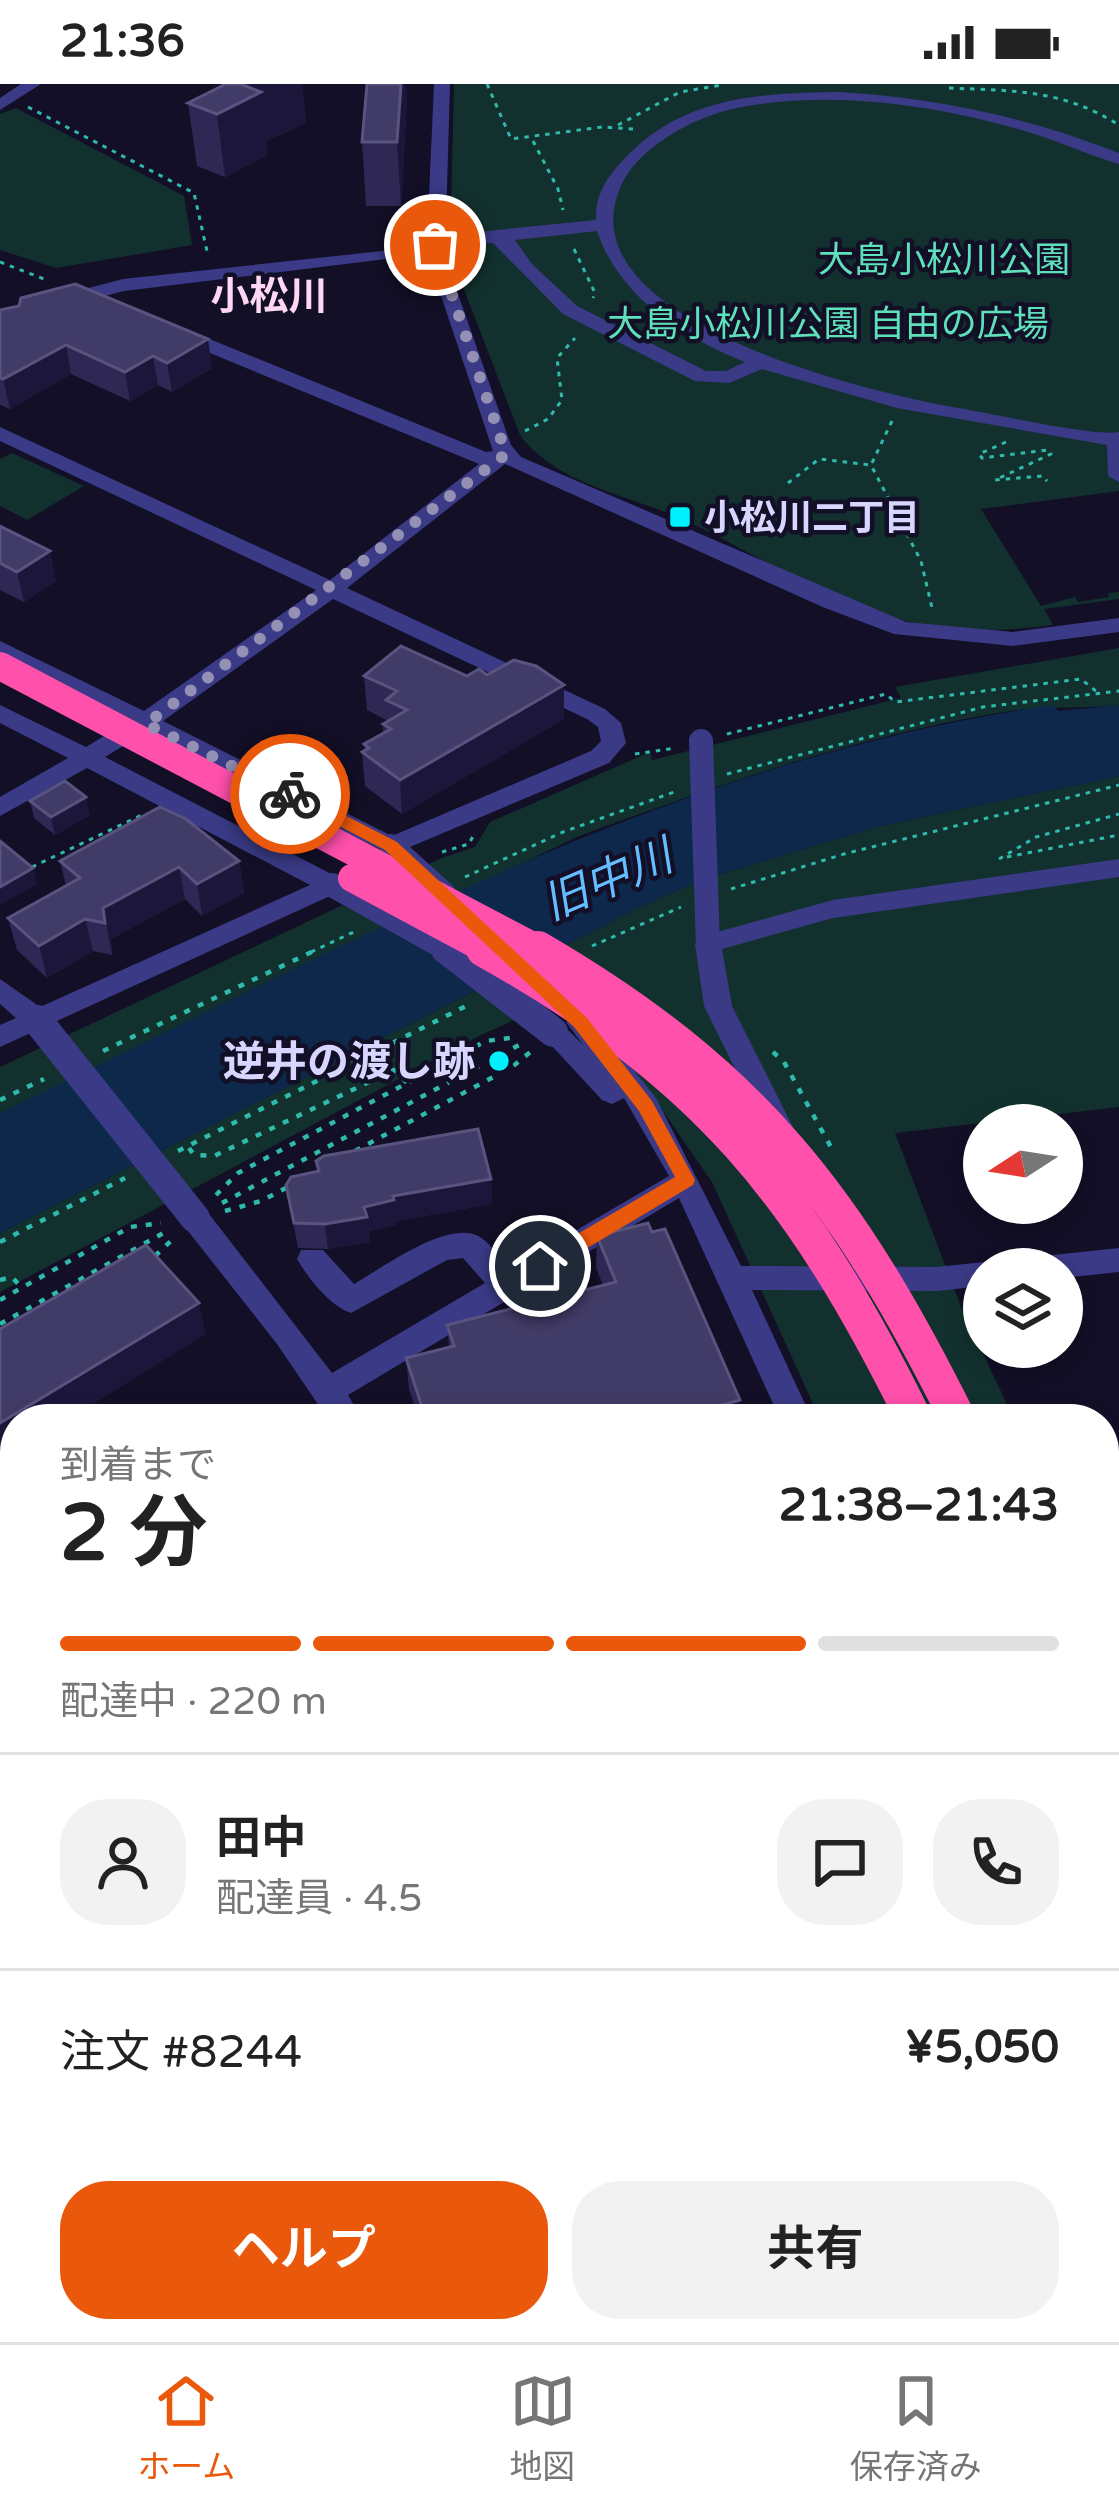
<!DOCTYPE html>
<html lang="ja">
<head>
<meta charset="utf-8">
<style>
  body { margin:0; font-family:"Varela Round","Noto Sans JP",sans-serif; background:#f2f2f2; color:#222; height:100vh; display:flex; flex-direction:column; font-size:45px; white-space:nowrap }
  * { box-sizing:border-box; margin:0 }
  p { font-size:39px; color:#767676 }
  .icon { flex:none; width:66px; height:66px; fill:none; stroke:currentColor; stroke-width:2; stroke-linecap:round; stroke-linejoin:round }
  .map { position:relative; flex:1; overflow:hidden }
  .side { position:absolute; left:0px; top:1320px; width:1119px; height:939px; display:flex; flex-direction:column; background:#fff; border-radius:48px 48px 0 0; box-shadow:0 6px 18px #0003 }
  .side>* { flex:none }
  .needle { width:78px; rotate:258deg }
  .tools { position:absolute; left:963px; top:1020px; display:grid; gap:24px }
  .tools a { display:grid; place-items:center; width:120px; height:120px; border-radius:50%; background:#fff; box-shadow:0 6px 18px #0003; font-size:60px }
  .pin { position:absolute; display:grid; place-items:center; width:102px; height:102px; color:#fff; margin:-51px; border:6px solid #fff; border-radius:50%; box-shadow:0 3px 12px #0007 }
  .courier { position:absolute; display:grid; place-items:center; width:120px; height:120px; margin:-60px; border:9px solid #ea580c; border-radius:50%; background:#fff; color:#222; box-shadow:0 3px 15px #0007 }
  .headline em { font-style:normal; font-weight:700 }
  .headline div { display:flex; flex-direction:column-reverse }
  .headline { display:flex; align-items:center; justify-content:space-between; height:204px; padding:0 60px }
  h1 { font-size:78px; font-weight:700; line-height:90px }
  .bar { display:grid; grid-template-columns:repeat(4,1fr); gap:18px 12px; align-content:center; height:144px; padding:0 60px }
  .bar i { height:15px; border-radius:9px; background:#e0e0e0 }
  .bar .selected { background:#ea580c }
  .bar p { grid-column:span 4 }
  .line { display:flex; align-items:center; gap:30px; padding:0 60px; border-top:3px solid #e0e0e0 }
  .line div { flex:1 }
  .round { display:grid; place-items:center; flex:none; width:126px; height:126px; border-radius:48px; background:#f2f2f2 }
  .button { display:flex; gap:24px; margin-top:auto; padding:24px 60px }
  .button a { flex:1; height:138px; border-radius:48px; background:#ea580c; color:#fff; font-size:48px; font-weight:700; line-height:138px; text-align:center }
  .button a+a { background:#f2f2f2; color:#222 }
  .status { display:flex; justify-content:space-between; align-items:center; height:84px; padding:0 60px; background:#fff; direction:ltr }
  .status svg { height:33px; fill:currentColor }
  .menu { display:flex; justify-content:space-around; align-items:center; height:168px; border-top:3px solid #e0e0e0; background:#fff; font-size:33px; color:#767676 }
  .menu a { display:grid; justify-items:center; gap:6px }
  .menu .selected { color:#ea580c }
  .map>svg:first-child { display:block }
</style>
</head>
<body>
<div class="status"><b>21:36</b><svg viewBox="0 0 49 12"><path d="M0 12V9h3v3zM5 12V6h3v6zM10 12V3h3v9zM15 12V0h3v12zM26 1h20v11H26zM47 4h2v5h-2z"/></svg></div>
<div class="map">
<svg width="1119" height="2258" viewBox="0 0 1119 2258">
  <rect width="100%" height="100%" fill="#120f27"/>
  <g fill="#12312e">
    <path d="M454,0H1119V407L981,425L1041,522L1075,513L1078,518L1109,513L1108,509L1119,508V515L1044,525L1053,541C1006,547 962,549 915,539C835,523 762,473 689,438C634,412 557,402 520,351L450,169Z"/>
    <path d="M16,24L184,112L192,161L56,184L0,166V30Z"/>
    <path d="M12,369L84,402L27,436L0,422V375Z"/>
    <path d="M1119,564V621C1084,625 1042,622 1010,627C863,650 717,701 579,752L0,1029V983L442,774L475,763L490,738L650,668L652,676L901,614L895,603Z"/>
    <path d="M1119,692V1023L895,1049L961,1223L1014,1335H820L712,1098L658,1020L561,915L481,951L0,1208V1149L642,822L701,796L880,742Z"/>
    <path d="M1104,1514L1119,1544V2021L1104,1986Z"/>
    <path d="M224,2244H429L435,2258H226Z"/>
  </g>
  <path fill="#0e284c" d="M1054,621L1058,627L1119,621V692L880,742L701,796L642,822L0,1149V1029C339,866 676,673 1054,621Z"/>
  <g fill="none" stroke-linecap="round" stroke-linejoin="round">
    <g stroke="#2ebaac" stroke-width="3" stroke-dasharray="4.5 6" stroke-linecap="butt">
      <path d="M487,0L511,55L602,43L633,45"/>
      <path d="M949,4C1015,7 1061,5 1119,41"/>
      <path d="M28,23L194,109L207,167"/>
      <path d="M618,41L680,8L722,1"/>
      <path d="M533,57L558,105L563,126"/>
      <path d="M574,165L595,209L593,214"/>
      <path d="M0,178L44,195"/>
      <path d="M892,337L871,381L921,477L933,528"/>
      <path d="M525,347L548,335L562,316L557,274L575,254"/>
      <path d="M1006,358L979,370L982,374L1048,366L1051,370L995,396L1043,392L1047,397"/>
      <path d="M788,399L819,375L871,381"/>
      <path d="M727,650L886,610L895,618L1081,595L1097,608"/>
      <path d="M635,670L676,664"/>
      <path d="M727,690L983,623L1119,607"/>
      <path d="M442,768L469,760L473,752"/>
      <path d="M1007,773L1119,751"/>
      <path d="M999,775L1036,753L1119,730"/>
      <path d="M32,783L146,729"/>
      <path d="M465,793L563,748L677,707"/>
      <path d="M731,805L844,770L1119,701"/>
      <path d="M592,862L681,823"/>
      <path d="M311,868L358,846"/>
    </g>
    <g stroke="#2ebaac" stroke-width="4.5" stroke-dasharray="6 9" stroke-linecap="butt">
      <path d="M103,967L318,865"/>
      <path d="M773,968L784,978L832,1065"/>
      <path d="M0,1016L44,995"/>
      <path d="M189,1064L194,1071L214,1072L394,986L407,999"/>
      <path d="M178,1067L468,921"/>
      <path d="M355,1067L512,983L533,966"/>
      <path d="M216,1111L238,1089L486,957L510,954"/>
      <path d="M222,1119L519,961"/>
      <path d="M225,1127L261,1117L292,1101"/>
      <path d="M0,1158L125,1094"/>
      <path d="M155,1172L173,1155"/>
      <path d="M0,1196L12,1193L20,1202"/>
      <path d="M0,1216L130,1143L161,1139"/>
      <path d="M0,1240L167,1147"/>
    </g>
    <g stroke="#2ebaac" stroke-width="6" stroke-dasharray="8 12" stroke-linecap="butt">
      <path d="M1104,1606L1112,1622"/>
      <path d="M0,1987L15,1982"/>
      <path d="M238,2244L243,2258"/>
      <path d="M404,2258L409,2244"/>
    </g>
    <g fill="#3a3a86" fill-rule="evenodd">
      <path d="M21,0H41L0,26V14Z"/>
      <path d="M434,0H450L445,173L511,361L521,373L906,538L1013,548L1119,534V548L1013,562L894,550L825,524L505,380L347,504L605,625L621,639L626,659L609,679L391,771L146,648L105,673L341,795L345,801L341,807L0,963V941L16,934L0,920V895L40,923L310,801L87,684L0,732V713L68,674L0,639V621L86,663L127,638L0,573V557L144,627L316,506L0,357V343L330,496L479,380L164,250V242H178L486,368L493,367L427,170L124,207L0,239V227L123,195L410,164L427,157ZM333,515L587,635L598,643L601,657L591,667L392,752L163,637Z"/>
      <path d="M840,8C937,14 1028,33 1119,69V80C1087,71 1057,56 1025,47C934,20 820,4 728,26C689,36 635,66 620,104C564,238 874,309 958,324C991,329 1093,353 1119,348V398L1108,392L1107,361L897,324L762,285L729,299L695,297L563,230L493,159L457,162L448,156L457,150L596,136C595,108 610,89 629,70C687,12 762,9 840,8ZM597,147C619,213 683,253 745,278L726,287H706L577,222L532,180L515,156Z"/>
      <path d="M1119,775V793L833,834L722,865L732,922L794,1045L789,1053H769L704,922L695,860L699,853L833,816Z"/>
      <path d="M580,928L590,931L656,1014L741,1182L936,1183L984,1178L997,1185H984V1202L936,1207L752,1206L812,1335H780L679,1114L348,1311L362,1335H328L277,1260L184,1142L180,1134L184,1126H206L332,1289L485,1199L463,1174L447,1176L351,1229C330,1222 308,1194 297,1175L301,1166H323L354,1200C382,1184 444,1138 476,1151C489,1156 500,1175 510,1185L669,1092L624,1014L612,1020L602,1016L539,948L553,938L563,941L583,961L566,938Z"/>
      <path d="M1119,1164V1188L1062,1194V1185H1019L1023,1176L1034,1173Z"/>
      <path d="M1104,2060L1119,2068V2139L1104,2132Z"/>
      <path d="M151,2244H195L198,2258H154Z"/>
      <path d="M675,2244H719L723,2258H679Z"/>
    </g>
    <g fill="#ff50ab" fill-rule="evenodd">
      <path d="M1104,1637L1119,1642V1711L1104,1705Z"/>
      <path d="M1104,1744L1119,1750V1822L1104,1816Z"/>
    </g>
    <g stroke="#3a3a86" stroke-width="24">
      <path d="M701,657L708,860"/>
      <path d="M391,762L444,810"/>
      <path d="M332,801L452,868"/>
    </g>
    <g stroke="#3a3a86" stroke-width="30">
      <path d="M446,865L553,948"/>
      <path d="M37,936L195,1134"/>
    </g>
    <g stroke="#ff50ab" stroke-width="28">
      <path d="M0,582L544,868"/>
      <path d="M352,794L490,868"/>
    </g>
    <g stroke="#ff50ab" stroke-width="36">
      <path d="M484,865C707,990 802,1109 914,1335"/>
      <path d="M538,865C754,991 848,1115 958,1335"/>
    </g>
  </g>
  <g fill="#2f2855">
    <path d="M222,0H302L306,39L266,57L267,71L225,93L197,82L188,19L222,2Z"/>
    <path d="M407,14L401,122H366L362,58Z"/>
    <path d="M0,226L212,284L172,308L158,301L130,317L71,290L10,325L0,321Z"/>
    <path d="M0,442L56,497L24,518L0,506Z"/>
    <path d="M487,591L564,601V635L402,730L365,702L362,668L365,667L364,660L383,649V640L388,637L367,626L364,592Z"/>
    <path d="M30,717L90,731L55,751L34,734Z"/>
    <path d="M60,777H239L244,809L202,832L185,815L111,855L112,871L93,867L47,894L17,866L8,834L66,802Z"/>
    <path d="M491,1095L492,1120L396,1137V1141L369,1147L370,1158L328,1165L298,1164L286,1101Z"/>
    <path d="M597,1152L738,1335H419L409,1305L406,1274L449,1263L447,1241L603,1201L596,1184Z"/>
    <path d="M0,1490L15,1511V1614L0,1593Z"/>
  </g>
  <g fill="#1c163b">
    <path d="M249,0H302L306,39L266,57L267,71L225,93L217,30L250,13Z"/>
    <path d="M401,0H406L407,14L401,122L397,58Z"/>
    <path d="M208,255L212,284L172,308L167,279Z"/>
    <path d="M66,261L71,290L10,325L3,295Z"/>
    <path d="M153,272L158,301L130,317L125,288Z"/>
    <path d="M50,467L56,497L24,518L17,488Z"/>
    <path d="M564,601V635L402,730L400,696Z"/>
    <path d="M86,713L90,731L55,751L51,733Z"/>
    <path d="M239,777L244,809L202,832L197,800Z"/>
    <path d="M179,783L185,815L111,855L112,871L103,824Z"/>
    <path d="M33,784L37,800L0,821V803Z"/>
    <path d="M85,835L93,867L47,894L39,862Z"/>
    <path d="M491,1095L492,1120L396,1137V1141L369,1147L370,1158L328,1165L325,1140L364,1123L393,1112Z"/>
    <path d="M199,1219L206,1250L69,1335H15V1368L0,1377V1339Z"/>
    <path d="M740,1316L738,1335H671Z"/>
  </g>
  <g fill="#413b67" stroke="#59537f" stroke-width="3">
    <path d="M226,0H240L261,8L217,30L188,19Z"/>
    <path d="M367,0H401L397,58H362Z"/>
    <path d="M75,200L208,255L167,279L153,272L125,288L66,261L3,295L0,294V226L19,222L21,214Z"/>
    <path d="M0,442L50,467L17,488L0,479Z"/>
    <path d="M401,562L467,592L479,585L487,591L514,576L536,582L564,601L400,696L362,668L369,664L364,660L391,645L383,640L407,626L386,616L397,607L364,592Z"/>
    <path d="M65,697L86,713L51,733L30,717Z"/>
    <path d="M160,723L186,735L239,777L197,800L179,783L103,824L105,839L85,835L39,862L8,834L80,794L60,777Z"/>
    <path d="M0,757L33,784L0,803Z"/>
    <path d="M478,1045L491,1095L393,1112L394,1116L364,1123L367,1133L325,1140L294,1139L286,1101L291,1093L319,1087L316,1077L324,1072Z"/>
    <path d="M648,1139L652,1148L665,1145L740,1316L671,1335H426L406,1274L454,1262L447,1241L616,1198L597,1152Z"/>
    <path d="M146,1161L199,1219L0,1339V1245Z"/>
    <path d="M0,1490L15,1511V1607L0,1586Z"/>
    <path d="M439,2244H476L479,2258H442Z"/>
  </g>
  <path fill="#ea580c" d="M284,706H296L397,758L587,934L652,1017L695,1096L693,1101L547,1188H533V1176L675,1093L639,1027L574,943L385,766L284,713Z"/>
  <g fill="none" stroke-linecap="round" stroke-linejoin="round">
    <path stroke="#9390b3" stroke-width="12" stroke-dasharray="0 21.6" d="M290,710L146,640L506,370L435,161"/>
  </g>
  <g fill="#01f0ff" stroke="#120f27" stroke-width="4.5">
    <rect x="668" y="421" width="24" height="24" rx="6"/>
    <circle cx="499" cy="977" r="12"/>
  </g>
  <g text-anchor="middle" stroke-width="9" stroke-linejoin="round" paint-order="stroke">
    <g font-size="36" fill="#5ee1bb" stroke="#120f27">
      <text x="944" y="188">大島小松川公園</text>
      <text x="828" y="252">大島小松川公園 自由の広場</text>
    </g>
    <g font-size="36" font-weight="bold" fill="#d8d5ff" stroke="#120f27" text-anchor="start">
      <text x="704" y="446">小松川二丁目</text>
    </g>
    <g font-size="39" font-weight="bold" fill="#ffd7f2" stroke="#120f27">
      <text x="269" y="225">小松川</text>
    </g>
    <g font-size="42" font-weight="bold" fill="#d8d5ff" stroke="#120f27" text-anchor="end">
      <text x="475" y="992">逆井の渡し跡</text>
    </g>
    <g font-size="45" font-style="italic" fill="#63bdff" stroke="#120f27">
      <text transform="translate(607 795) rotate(-23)" y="16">旧中川</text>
    </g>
  </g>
</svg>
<div class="tools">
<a><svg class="needle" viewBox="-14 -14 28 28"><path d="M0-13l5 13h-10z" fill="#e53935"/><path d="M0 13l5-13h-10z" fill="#767676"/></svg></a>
<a><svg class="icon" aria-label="layers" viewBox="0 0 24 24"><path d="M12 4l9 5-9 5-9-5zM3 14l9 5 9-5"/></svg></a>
</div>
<div class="pin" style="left:435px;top:161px;background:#ea580c"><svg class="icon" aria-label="bag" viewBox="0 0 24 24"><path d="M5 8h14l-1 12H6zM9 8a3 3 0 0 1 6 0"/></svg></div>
<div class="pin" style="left:540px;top:1182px;background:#1f2937"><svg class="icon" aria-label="home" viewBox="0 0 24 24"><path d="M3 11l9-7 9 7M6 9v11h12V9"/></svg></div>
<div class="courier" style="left:290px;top:710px"><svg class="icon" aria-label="bike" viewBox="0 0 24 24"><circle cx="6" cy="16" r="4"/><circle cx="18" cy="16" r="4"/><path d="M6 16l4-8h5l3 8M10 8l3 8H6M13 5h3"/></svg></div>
<section class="side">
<div class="headline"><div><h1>2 分</h1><p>到着まで</p></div><em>21:38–21:43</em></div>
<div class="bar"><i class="selected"></i><i class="selected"></i><i class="selected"></i><i></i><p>配達中 · 220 m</p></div>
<div class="line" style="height:216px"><a class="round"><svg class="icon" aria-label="person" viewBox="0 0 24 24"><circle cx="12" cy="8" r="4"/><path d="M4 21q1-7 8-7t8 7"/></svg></a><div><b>田中</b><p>配達員 · 4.5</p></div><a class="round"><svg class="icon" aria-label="chat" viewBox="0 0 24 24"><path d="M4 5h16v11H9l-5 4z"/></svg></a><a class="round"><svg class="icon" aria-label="phone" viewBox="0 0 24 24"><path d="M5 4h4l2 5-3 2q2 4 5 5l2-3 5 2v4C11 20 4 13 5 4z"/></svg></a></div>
<div class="line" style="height:156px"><div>注文 #8244</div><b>¥5,050</b></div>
<div class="button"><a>ヘルプ</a><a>共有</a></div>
</section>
</div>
<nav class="menu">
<a class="selected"><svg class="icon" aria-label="home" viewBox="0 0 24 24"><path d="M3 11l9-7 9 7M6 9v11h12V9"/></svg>ホーム</a>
<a><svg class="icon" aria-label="map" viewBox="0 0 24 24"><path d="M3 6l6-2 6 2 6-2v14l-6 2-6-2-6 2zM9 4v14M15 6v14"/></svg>地図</a>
<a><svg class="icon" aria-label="saved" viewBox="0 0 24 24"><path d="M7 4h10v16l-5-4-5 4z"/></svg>保存済み</a>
</nav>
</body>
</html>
